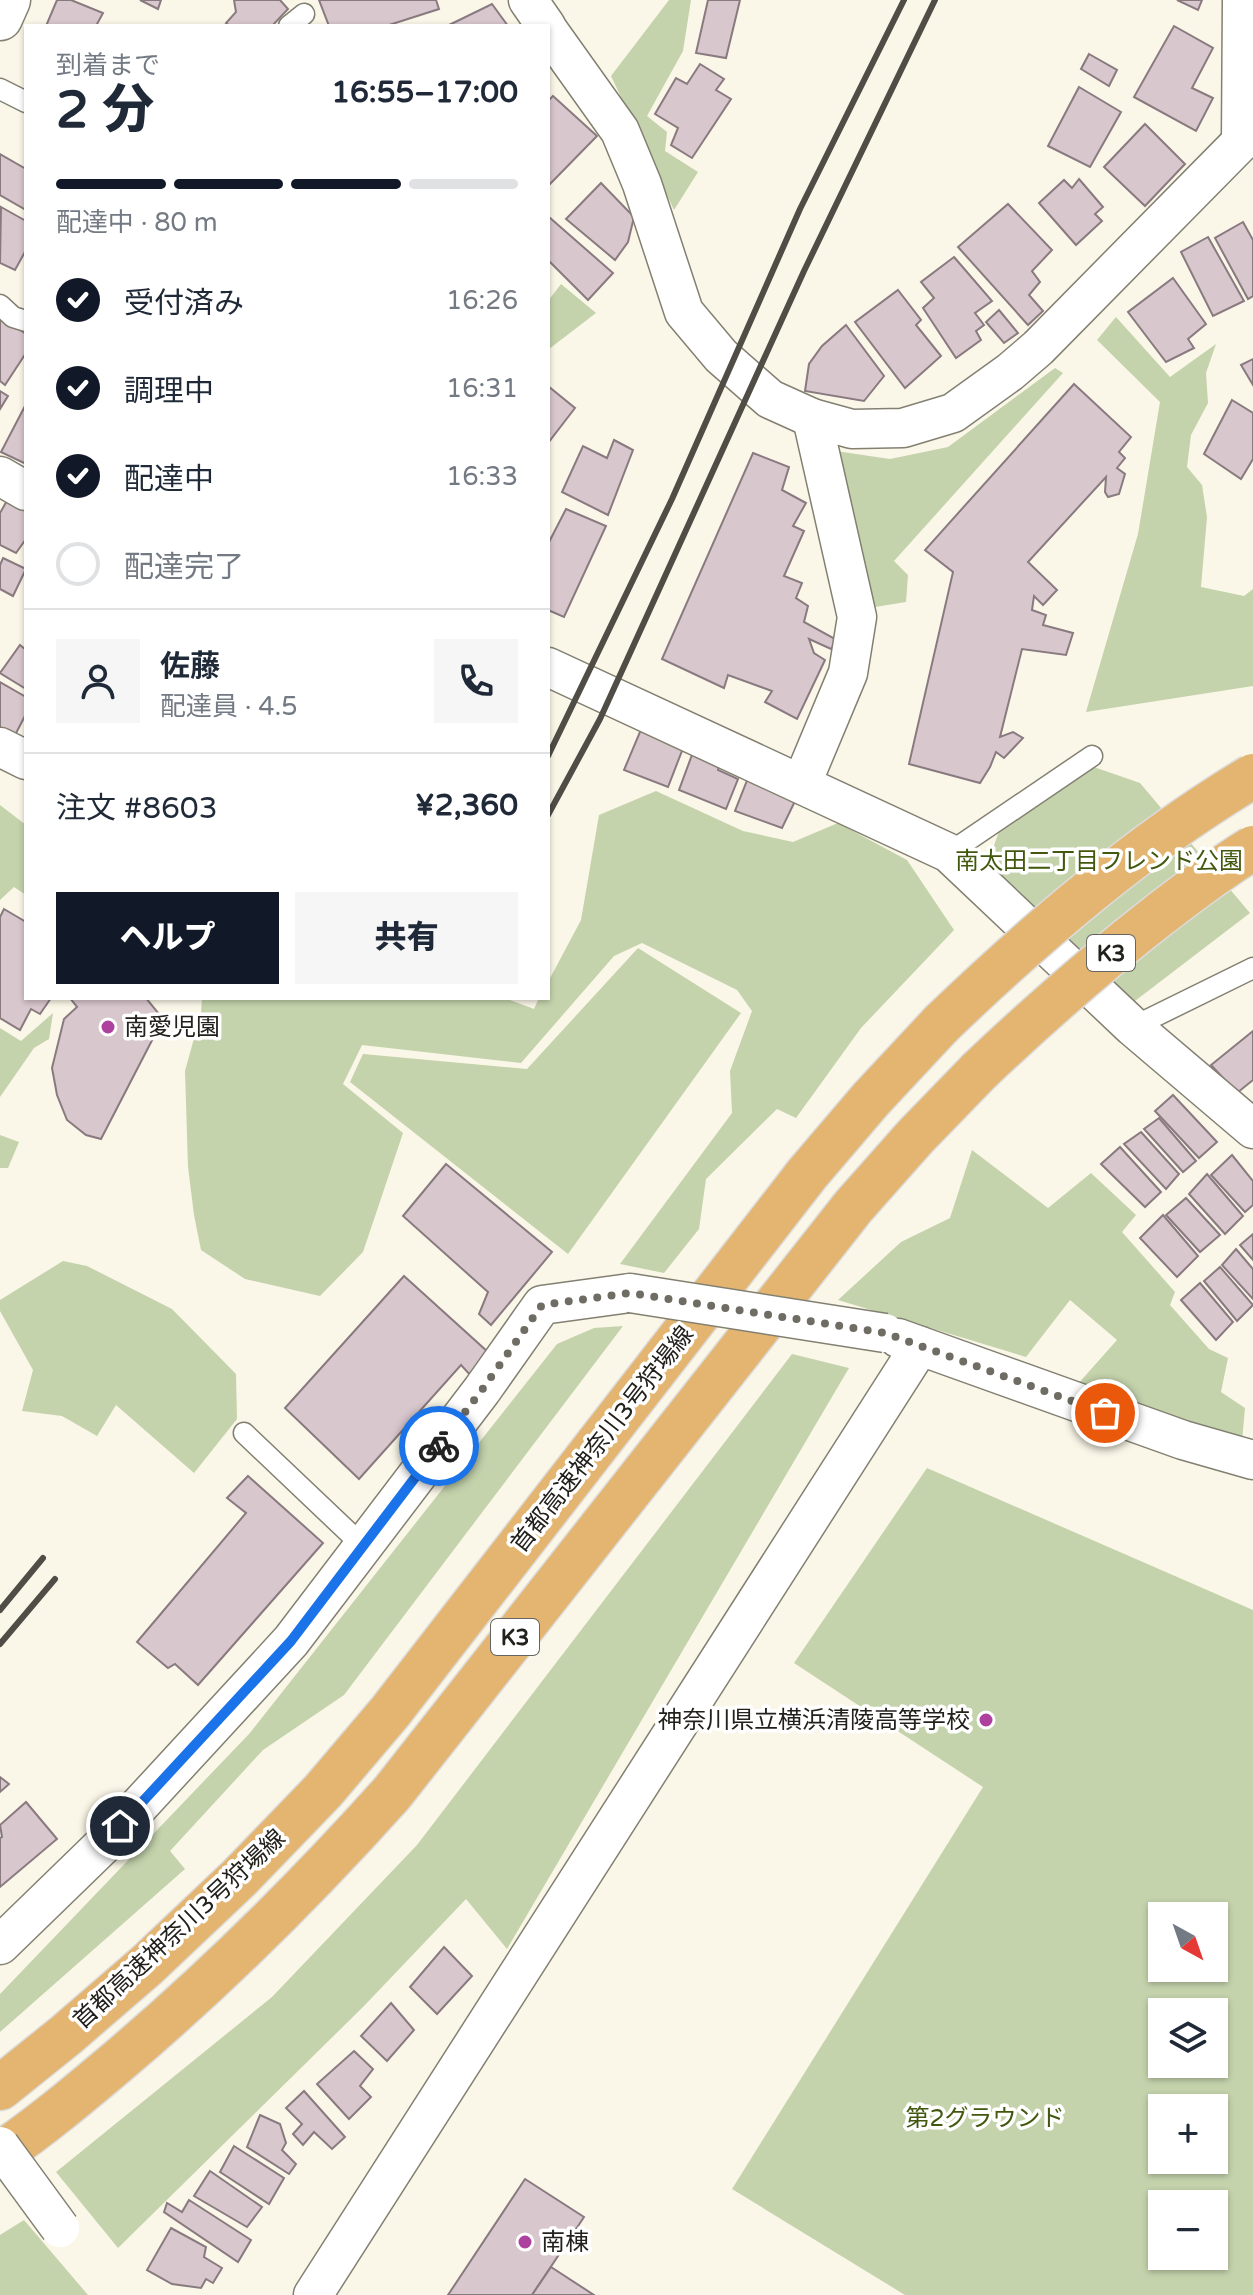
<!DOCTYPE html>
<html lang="ja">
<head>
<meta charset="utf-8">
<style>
  body { margin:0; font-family:"Varela Round","Noto Sans JP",sans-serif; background:#f6f6f7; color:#1f2937; height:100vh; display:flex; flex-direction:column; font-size:30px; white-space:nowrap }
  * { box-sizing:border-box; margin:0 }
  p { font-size:26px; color:#747a83 }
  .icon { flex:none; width:44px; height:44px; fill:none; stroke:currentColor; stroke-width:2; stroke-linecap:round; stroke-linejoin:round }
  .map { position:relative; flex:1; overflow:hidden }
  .details { position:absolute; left:24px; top:24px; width:526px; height:976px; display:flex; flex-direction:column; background:#fff; border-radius:0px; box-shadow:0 2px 6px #0004 }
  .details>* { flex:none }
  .needle { width:52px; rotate:140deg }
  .buttons { position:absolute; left:1148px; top:1902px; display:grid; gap:16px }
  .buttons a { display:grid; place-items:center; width:80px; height:80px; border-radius:0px; background:#fff; box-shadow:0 2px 6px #0004; font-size:40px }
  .pin { position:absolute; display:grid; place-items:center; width:68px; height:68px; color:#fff; margin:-34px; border:4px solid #fff; border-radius:50%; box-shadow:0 2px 8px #0007 }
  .courier { position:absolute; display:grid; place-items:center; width:80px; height:80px; margin:-40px; border:6px solid #1a73e8; border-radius:50%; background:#fff; color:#222; box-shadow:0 2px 10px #0007 }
  .headline em { font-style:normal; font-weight:800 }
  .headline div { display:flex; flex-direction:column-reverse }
  .headline { display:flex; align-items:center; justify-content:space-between; height:136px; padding:0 32px }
  h1 { font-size:52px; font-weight:800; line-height:60px }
  .bar { display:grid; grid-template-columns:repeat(4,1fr); gap:12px 8px; align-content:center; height:96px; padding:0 32px }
  .bar i { height:10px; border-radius:6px; background:#e0e1e3 }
  .bar .current { background:#111827 }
  .bar p { grid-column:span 4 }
  .line { display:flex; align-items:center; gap:20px; padding:0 32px; border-top:2px solid #e0e1e3 }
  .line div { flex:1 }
  .round { display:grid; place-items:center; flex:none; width:84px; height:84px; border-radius:0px; background:#f6f6f7 }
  ol { padding:0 32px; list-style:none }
  li { display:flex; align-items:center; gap:24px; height:88px }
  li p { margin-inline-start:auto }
  li .icon { padding:8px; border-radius:50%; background:#111827; color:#fff; stroke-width:4 }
  li:last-child { color:#747a83 }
  li i { width:44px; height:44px; border:4px solid #e0e1e3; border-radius:50% }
  .button { display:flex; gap:16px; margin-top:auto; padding:16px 32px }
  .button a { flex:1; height:92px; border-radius:0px; background:#111827; color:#fff; font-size:32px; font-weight:800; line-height:92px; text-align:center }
  .button a+a { background:#f6f6f7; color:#1f2937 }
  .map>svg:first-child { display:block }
</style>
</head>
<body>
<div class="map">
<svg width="1253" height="2295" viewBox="0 0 1253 2295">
  <rect width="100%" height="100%" fill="#fbf7e8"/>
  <g fill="#c4d3ac" fill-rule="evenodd">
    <path d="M669,0H691L683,51L647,116L667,132L665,151L698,172L674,210L611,76Z"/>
    <path d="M561,284L596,313L549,349L548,301Z"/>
    <path d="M1116,317L1170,377L1216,344L1206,373L1208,403L1191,435L1187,467L1202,485L1207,517L1201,587L1244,596L1253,589V686L1086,712L1138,534L1160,402L1097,340Z"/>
    <path d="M1055,368L1063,373L894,561L908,575L906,602L869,608L829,450L890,459L948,447Z"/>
    <path d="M1091,766L1140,783L1250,913L1131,1004L986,868L1003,820Z"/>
    <path d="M656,791L743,831L793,842L838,823L907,860L954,930L861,1028L796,1118L777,1109L706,1179L699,1229L664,1273L620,1264L732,1113L730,1071L752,1011L737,990L642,943L614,956L521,1063L362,1045L343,1084L403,1133L363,1252L320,1296L245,1279L201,1250L194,1215L188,1167L185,1071L201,1013L202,998H508L510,1000L534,1009L539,998H548V982L581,920L599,815Z"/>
    <path d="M0,805L26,825V895L14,887L0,900Z"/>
    <path d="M638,948L741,1013L568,1254L350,1082L363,1054L527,1069Z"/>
    <path d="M53,1013L49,1039L34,1048L0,1097V1028L21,1041Z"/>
    <path d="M0,1135L19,1142L8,1168H0Z"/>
    <path d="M972,1150L1048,1208L1091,1173L1136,1215L1122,1232L1175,1292L1170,1305L1209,1349L1228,1358L1221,1392L1245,1408L1242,1441L1077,1385L1117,1340L1070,1300L1026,1357L838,1300L901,1242L950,1218Z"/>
    <path d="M63,1261L87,1266L172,1309L236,1374L237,1419L194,1473L116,1405L97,1436L62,1416L22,1411L33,1370L0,1311V1300Z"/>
    <path d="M623,1326L344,1695L263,1750L170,1851L185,1869L0,2032V1994L249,1734L557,1344L594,1328Z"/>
    <path d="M792,1354L849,1368L507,1949L466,1899L363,2007L118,2248L56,2172L272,1997L417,1845Z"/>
    <path d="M927,1468L1253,1610V2295H905L732,2189L983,1787L794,1663ZM1162,1916H1214V1968H1162ZM1162,2012H1214V2064H1162ZM1162,2108H1214V2160H1162ZM1162,2204H1214V2256H1162Z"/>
    <path d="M24,2220L88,2295H0V2235Z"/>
  </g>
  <g fill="#d8c7cd" stroke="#897a80" stroke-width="2">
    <path d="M57,0H71L103,13L96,26H46Z"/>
    <path d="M140,0H161L158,9Z"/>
    <path d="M234,0H280L288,9L272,26H230L226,23L236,12Z"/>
    <path d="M319,0H436L439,9L386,26H329Z"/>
    <path d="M708,0H740L726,58L696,53Z"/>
    <path d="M1177,0H1202L1198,10Z"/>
    <path d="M492,4L508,26H447Z"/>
    <path d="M1174,26L1213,48L1192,88L1213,98L1196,131L1134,97Z"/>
    <path d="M1089,54L1117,70L1109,86L1081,69Z"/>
    <path d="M700,64L724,79L716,90L731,99L692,158L671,145L678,128L655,114L676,78L687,84Z"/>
    <path d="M1079,87L1121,112L1090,167L1048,146Z"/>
    <path d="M553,96L597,136L548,186V101Z"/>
    <path d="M1145,124L1185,164L1145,206L1104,167Z"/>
    <path d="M0,154L26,169V210L0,195Z"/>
    <path d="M1079,179L1103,207L1095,214L1102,221L1076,245L1039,203L1064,180L1072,188Z"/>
    <path d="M601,183L634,217L628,242L615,260L566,219Z"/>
    <path d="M1008,204L1052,250L1032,271L1040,282L1029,295L1043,311L1028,325L958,247Z"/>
    <path d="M1,207L26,221V250L15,270L0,263Z"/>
    <path d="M549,217L613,273L588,300L548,260Z"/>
    <path d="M1243,222L1253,240V296L1248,299L1215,238Z"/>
    <path d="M1208,237L1244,301L1213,316L1181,252Z"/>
    <path d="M954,257L992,301L975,313L984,325L976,331L981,340L956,358L923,308L934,298L921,282Z"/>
    <path d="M1173,278L1206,324L1188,339L1194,348L1166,362L1128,312Z"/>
    <path d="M898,290L921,320L916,325L941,356L905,388L855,322Z"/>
    <path d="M999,310L1018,333L1004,343L986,322Z"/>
    <path d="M0,316L26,334V353L5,385L0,381Z"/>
    <path d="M846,325L884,376L864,401L805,391L809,364L822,346Z"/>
    <path d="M1253,359V385L1241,365Z"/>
    <path d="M1074,384L1131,437L1119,452L1125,458L1117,468L1125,474L1119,494L1108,497L1105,492L1106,477L1028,562L1057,590L1043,605L1034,596L1032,610L1046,615L1043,625L1073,633L1066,655L1022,649L1000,737L1013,732L1023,738L1004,758L996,752L990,767L980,783L909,764L953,572L925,550Z"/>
    <path d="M548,386L575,408L548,443Z"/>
    <path d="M0,391L8,396L0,409Z"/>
    <path d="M1232,400L1253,413V459L1241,479L1204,454Z"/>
    <path d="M26,404V464L1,452Z"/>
    <path d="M614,440L633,450L608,515L562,492L583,446L607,458Z"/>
    <path d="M753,453L789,467L782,490L806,503L793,526L804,531L784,576L802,583L796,598L808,606L804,622L837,640L831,649L809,639L814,653L825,660L797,719L765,702L772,691L728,675L724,688L662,659Z"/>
    <path d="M9,497L26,506V539L16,553L0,545V513Z"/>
    <path d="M566,509L606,526L564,617L548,610V544Z"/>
    <path d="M3,558L26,569L13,596L0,589V565Z"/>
    <path d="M20,645L26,650V689L0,673Z"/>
    <path d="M0,682L26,697V714L14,737L0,729Z"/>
    <path d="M645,720L687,738L668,787L624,770Z"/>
    <path d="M696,744L721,755L718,770L738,779L726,809L679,790Z"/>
    <path d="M748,778L797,797L782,828L735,811Z"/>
    <path d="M4,909L26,922V998H51L40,1014L31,1009L20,1030L0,1018V917Z"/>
    <path d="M70,998H146L163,1019L101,1139L86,1135L67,1120L57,1095L52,1068L64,1019L77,1007Z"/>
    <path d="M1253,1031V1080L1237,1093L1211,1065Z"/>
    <path d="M1173,1095L1217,1142L1199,1158L1155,1111Z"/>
    <path d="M1159,1118L1196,1161L1183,1172L1144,1129Z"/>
    <path d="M1141,1132L1179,1174L1166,1189L1124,1144Z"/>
    <path d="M1120,1147L1161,1192L1145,1207L1101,1164Z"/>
    <path d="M1232,1155L1253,1181V1205L1245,1212L1211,1175Z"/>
    <path d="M446,1164L552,1252L491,1325L479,1314L488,1292L403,1216Z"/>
    <path d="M1207,1174L1243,1216L1225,1234L1189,1194Z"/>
    <path d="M1186,1198L1220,1235L1200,1252L1166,1215Z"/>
    <path d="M1163,1215L1198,1256L1177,1277L1140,1238Z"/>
    <path d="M1253,1234V1260L1240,1245Z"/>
    <path d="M1236,1249L1253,1269V1299L1222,1265Z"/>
    <path d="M1220,1267L1253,1305L1237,1321L1204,1281Z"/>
    <path d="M404,1276L489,1353L472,1377L461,1365L359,1479L285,1408Z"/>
    <path d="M1200,1283L1233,1322L1216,1340L1181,1300Z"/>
    <path d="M248,1476L323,1543L198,1685L175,1664L168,1668L137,1642L246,1513L227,1498Z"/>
    <path d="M0,1777L9,1784L0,1792Z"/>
    <path d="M26,1802L57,1839L0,1887V1838L2,1837L0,1825Z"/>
    <path d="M444,1947L472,1976L437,2014L410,1987Z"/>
    <path d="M391,2003L414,2030L387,2061L361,2036Z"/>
    <path d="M354,2051L373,2069L360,2086L371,2097L349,2119L317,2084Z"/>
    <path d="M304,2091L345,2137L332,2149L314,2132L303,2145L293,2134L302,2124L286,2108Z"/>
    <path d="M260,2115L280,2124L286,2143L282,2150L296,2164L289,2174L247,2147Z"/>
    <path d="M234,2146L284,2178L269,2204L220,2172Z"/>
    <path d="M210,2171L262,2207L247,2227L194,2196Z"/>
    <path d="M525,2179L584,2217L532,2295H448Z"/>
    <path d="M189,2200L251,2240L238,2262L164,2212L167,2203L182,2212Z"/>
    <path d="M171,2228L206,2247L204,2257L222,2268L213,2283L206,2279L201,2288L172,2284L147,2270Z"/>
    <path d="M551,2267L594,2295H532Z"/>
  </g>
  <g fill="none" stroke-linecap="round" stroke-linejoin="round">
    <defs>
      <g id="lane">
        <path d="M289,26L304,14"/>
        <path d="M0,89L26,102"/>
        <path d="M0,305L13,317L26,321"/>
        <path d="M949,853L1092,756"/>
        <path d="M1133,1027L1253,968"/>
        <path d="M244,1433L363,1546"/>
      </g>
      <g id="street">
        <path d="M528,0L546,26"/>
        <path d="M548,30L620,131L642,184L684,312L721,356L770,399L812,418L852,429L903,428L953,413L1010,372L1038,348L1241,142L1253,137"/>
        <path d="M1241,142L1242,0"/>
        <path d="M0,476L26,491"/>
        <path d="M548,667L949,853L1133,1027L1253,1129"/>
        <path d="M0,747L26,760"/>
        <path d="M802,783L848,673L857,617L812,418"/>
        <path d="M898,1338L1183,1440L1253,1460"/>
        <path d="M0,1945L102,1846L291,1641L482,1390L542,1305L630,1293"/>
        <path d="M313,2295L920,1346"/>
      </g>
      <path id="secondary" d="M0,18L8,0"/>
      <g id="highway">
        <path d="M0,2088L66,2035L147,1965L240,1877L323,1791L390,1712L807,1174L871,1099L941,1024"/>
        <path d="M0,2154C41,2126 78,2095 116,2063C214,1980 306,1889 392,1793L853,1207L915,1137L979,1071"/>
      </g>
    </defs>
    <use href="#lane" stroke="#838072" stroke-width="23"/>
    <use href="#street" stroke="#838072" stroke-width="41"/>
    <use href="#secondary" stroke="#838072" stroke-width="47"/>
    <use href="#highway" stroke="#dcdbdb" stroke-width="47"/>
    <use href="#lane" stroke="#fff" stroke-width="20"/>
    <use href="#street" stroke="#fff" stroke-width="38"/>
    <use href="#secondary" stroke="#fff" stroke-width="44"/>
    <use href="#highway" stroke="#e4b570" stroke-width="44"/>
    <g stroke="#4f4d46" stroke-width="6">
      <path d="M548,756L672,499L800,209L904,0"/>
      <path d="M548,815L600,719L804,271L935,0"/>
      <path d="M0,1610L43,1558"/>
      <path d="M0,1644L55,1579"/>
    </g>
    <defs>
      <g id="street-bridge">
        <path d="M630,1293L885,1333"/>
        <path d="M0,2146L60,2228"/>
      </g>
      <g id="highway-bridge">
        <path d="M941,1024C1037,932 1138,845 1253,776"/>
        <path d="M979,1071C1037,1016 1096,964 1159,915C1189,892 1220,868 1253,848"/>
      </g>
    </defs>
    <use href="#street-bridge" stroke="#838072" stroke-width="41" stroke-linecap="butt"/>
    <use href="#highway-bridge" stroke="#dcdbdb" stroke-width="47" stroke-linecap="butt"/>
    <use href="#street-bridge" stroke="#fff" stroke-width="38"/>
    <use href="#highway-bridge" stroke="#e4b570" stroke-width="44"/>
  </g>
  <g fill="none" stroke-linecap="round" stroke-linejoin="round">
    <path stroke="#6f6c63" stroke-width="8" stroke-dasharray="0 14.4" d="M439,1446L482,1390L542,1305L630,1293L885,1333L1105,1413"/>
    <path stroke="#1a73e8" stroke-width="10" d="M120,1826L291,1641L439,1446"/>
  </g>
  <g fill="#af419e" stroke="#fff" stroke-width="3">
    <circle cx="108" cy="1027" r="8"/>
    <circle cx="986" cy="1720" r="8"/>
    <circle cx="525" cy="2242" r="8"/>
  </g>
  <g text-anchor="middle" stroke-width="7" stroke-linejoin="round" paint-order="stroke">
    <g fill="#fff" stroke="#656460" stroke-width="2">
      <rect x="1087" y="935" width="48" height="36" rx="6"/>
      <rect x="491" y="1619" width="48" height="36" rx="6"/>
    </g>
    <g font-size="22" font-weight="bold" fill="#23211c">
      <text x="1111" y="961">K3</text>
      <text x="515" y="1645">K3</text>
    </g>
    <g font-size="24" fill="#42580e" stroke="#fff">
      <text x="1099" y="869">南太田二丁目フレンド公園</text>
      <text x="985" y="2126">第2グラウンド</text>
    </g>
    <g font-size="24" fill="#23211c" stroke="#fff" text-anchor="start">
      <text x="124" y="1035">南愛児園</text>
      <text x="970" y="1728" text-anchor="end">神奈川県立横浜清陵高等学校</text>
      <text x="541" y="2250">南棟</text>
    </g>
    <g font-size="24" fill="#23211c" stroke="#fff">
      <text transform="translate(602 1439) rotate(-52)" y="8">首都高速神奈川3号狩場線</text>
      <text transform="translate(179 1929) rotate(-43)" y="8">首都高速神奈川3号狩場線</text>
    </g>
  </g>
</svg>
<div class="buttons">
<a><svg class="needle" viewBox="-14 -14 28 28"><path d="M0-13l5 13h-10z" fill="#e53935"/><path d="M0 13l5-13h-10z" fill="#747a83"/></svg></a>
<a><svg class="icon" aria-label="layers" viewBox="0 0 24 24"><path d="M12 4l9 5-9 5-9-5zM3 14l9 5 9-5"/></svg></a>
<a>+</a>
<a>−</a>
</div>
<div class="pin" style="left:1105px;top:1413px;background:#ea580c"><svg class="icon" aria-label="bag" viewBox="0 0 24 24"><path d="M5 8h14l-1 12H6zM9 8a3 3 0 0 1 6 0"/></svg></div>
<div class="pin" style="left:120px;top:1826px;background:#1f2937"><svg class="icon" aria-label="home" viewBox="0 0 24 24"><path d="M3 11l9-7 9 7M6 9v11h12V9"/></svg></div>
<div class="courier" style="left:439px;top:1446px"><svg class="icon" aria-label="bike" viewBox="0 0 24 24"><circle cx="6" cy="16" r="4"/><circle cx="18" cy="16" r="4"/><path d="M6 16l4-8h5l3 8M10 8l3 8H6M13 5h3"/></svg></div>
<section class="details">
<div class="headline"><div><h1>2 分</h1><p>到着まで</p></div><em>16:55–17:00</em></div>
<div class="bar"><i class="current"></i><i class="current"></i><i class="current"></i><i></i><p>配達中 · 80 m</p></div>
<ol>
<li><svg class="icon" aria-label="check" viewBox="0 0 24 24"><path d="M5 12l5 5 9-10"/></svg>受付済み<p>16:26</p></li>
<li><svg class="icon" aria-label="check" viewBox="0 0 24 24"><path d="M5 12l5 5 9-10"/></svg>調理中<p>16:31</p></li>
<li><svg class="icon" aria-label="check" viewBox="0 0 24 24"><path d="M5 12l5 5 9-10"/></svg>配達中<p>16:33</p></li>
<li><i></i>配達完了</li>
</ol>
<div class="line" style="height:144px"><a class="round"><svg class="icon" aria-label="person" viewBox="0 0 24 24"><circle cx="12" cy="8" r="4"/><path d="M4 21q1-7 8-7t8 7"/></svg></a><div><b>佐藤</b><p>配達員 · 4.5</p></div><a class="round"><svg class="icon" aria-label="phone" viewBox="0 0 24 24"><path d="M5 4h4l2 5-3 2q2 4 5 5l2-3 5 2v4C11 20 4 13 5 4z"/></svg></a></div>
<div class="line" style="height:104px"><div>注文 #8603</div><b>¥2,360</b></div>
<div class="button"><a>ヘルプ</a><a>共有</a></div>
</section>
</div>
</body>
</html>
